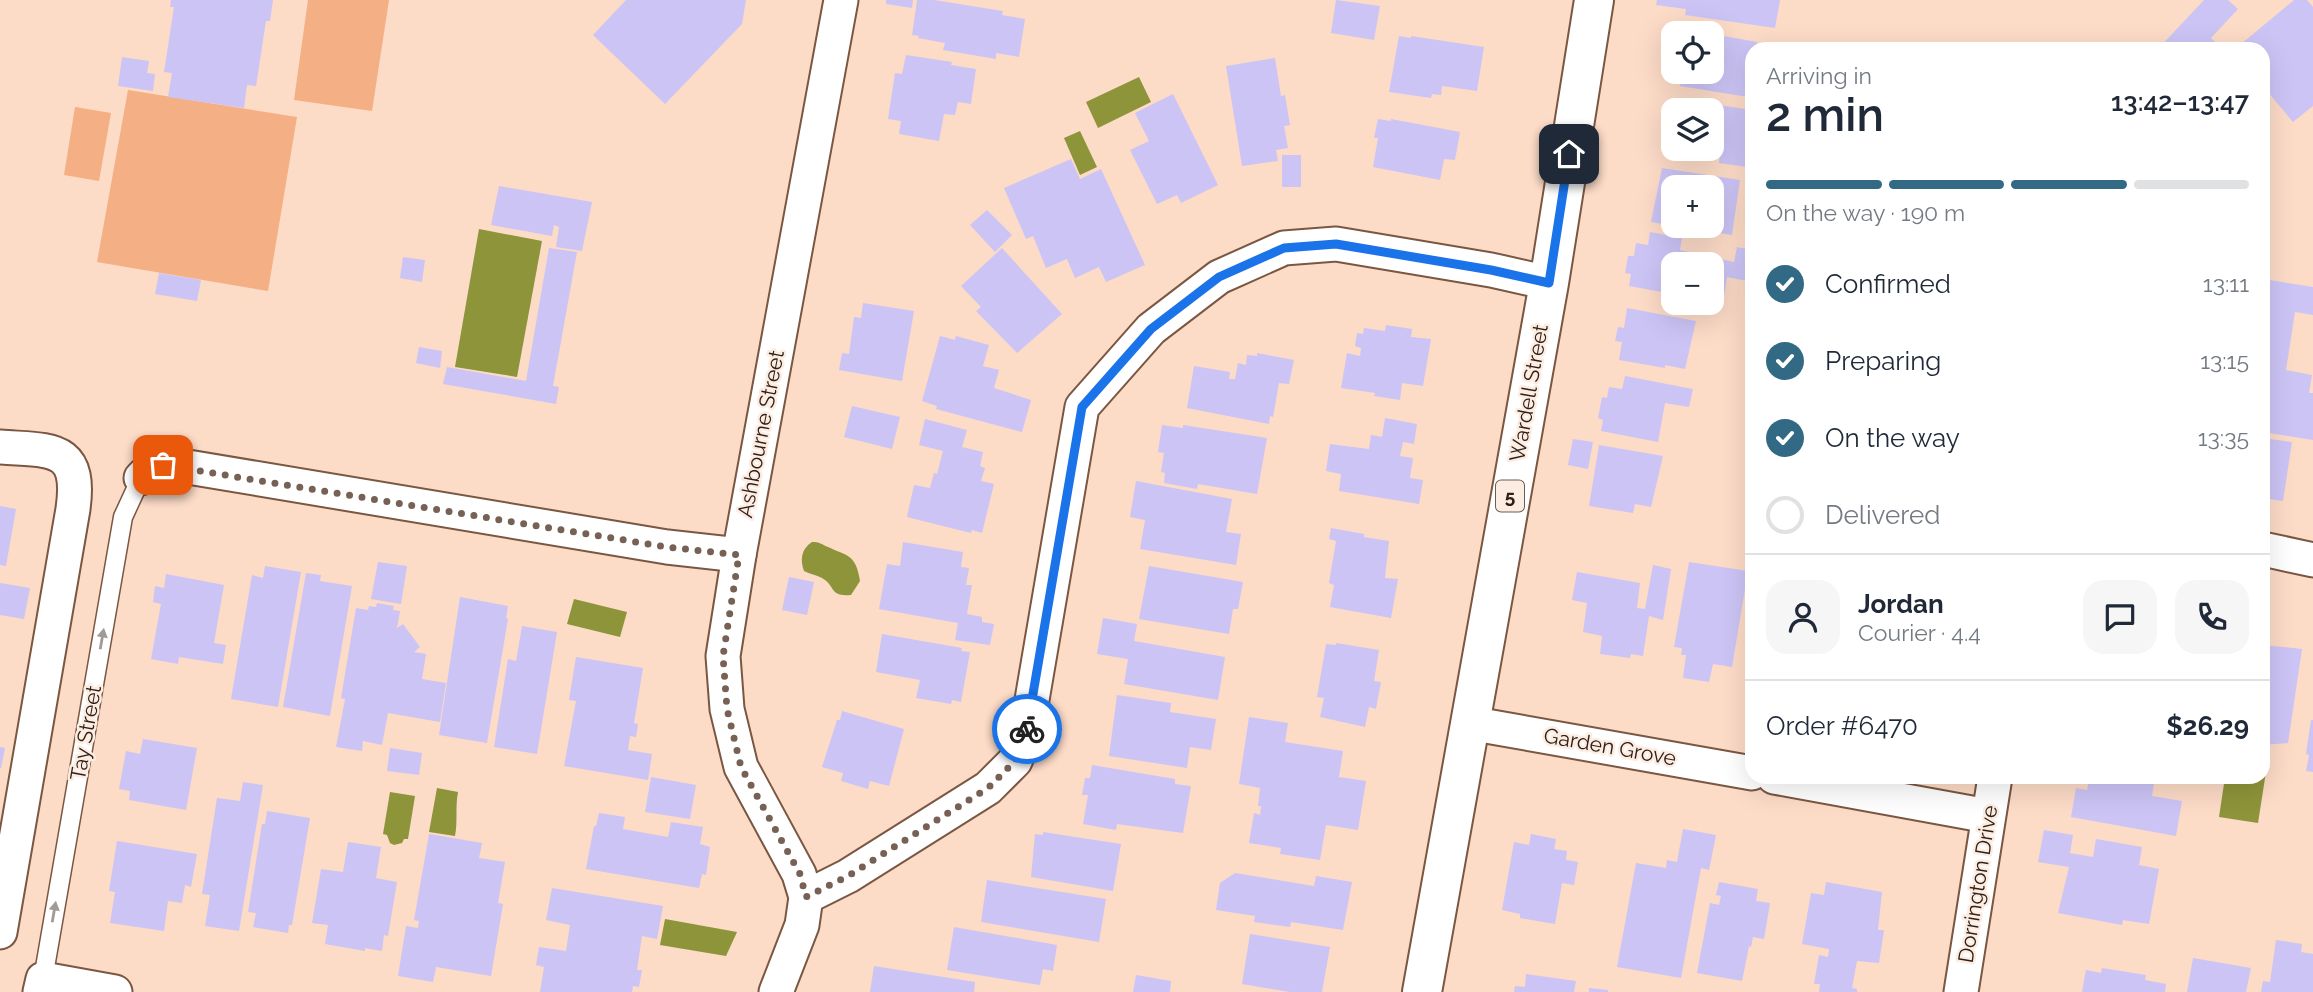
<!DOCTYPE html>
<html lang="en">
<head>
<meta charset="utf-8">
<style>
  body { margin:0; font-family:Raleway,sans-serif; background:#f6f6f7; color:#1f2937; height:100vh; display:flex; flex-direction:column; font-size:26px; white-space:nowrap }
  * { box-sizing:border-box; margin:0 }
  p { font-size:23px; color:#747a83 }
  .icon { flex:none; width:38px; height:38px; fill:none; stroke:currentColor; stroke-width:2; stroke-linecap:round; stroke-linejoin:round }
  .map { position:relative; flex:1; overflow:hidden }
  .drawer { position:absolute; left:1745px; top:42px; width:525px; height:742px; display:flex; flex-direction:column; background:#fff; border-radius:21px; box-shadow:0 7px 28px #0002 }
  .drawer>* { flex:none }
  .controls { position:absolute; left:1661px; top:21px; display:grid; gap:14px }
  .controls a { display:grid; place-items:center; width:63px; height:63px; border-radius:14px; background:#fff; box-shadow:0 7px 28px #0002; font-size:35px }
  .pin { position:absolute; display:grid; place-items:center; width:60px; height:60px; color:#fff; margin:-30px; border-radius:14px; box-shadow:0 4px 10px #0006 }
  .courier { position:absolute; display:grid; place-items:center; width:70px; height:70px; margin:-35px; border:5px solid #1a73e8; border-radius:50%; background:#fff; color:#222; box-shadow:0 2px 9px #0007 }
  .head em { font-style:normal; font-weight:600 }
  .head div { display:flex; flex-direction:column-reverse }
  .head { display:flex; align-items:center; justify-content:space-between; height:119px; padding:0 21px }
  h1 { font-size:46px; font-weight:600; line-height:52px }
  .bar { display:grid; grid-template-columns:repeat(4,1fr); gap:10px 7px; align-content:center; height:84px; padding:0 21px }
  .bar i { height:9px; border-radius:5px; background:#e0e1e3 }
  .bar .current { background:#326984 }
  .bar p { grid-column:span 4 }
  .line { display:flex; align-items:center; gap:18px; padding:0 21px; border-top:2px solid #e0e1e3 }
  .line div { flex:1 }
  .round { display:grid; place-items:center; flex:none; width:74px; height:74px; border-radius:21px; background:#f6f6f7 }
  ol { padding:0 21px; list-style:none }
  li { display:flex; align-items:center; gap:21px; height:77px }
  li p { margin-inline-start:auto }
  li .icon { padding:7px; border-radius:50%; background:#326984; color:#fff; stroke-width:4 }
  li:last-child { color:#747a83 }
  li i { width:38px; height:38px; border:4px solid #e0e1e3; border-radius:50% }
  .map>svg:first-child { display:block }
</style>
</head>
<body>
<div class="map">
<svg width="2313" height="992" viewBox="0 0 2313 992">
  <rect width="100%" height="100%" fill="#fcdbc7"/>
  <g fill="#f4af85">
    <path d="M308,0H389L372,111L294,100Z"/>
    <path d="M128,90L297,117L268,291L97,262Z"/>
    <path d="M75,107L111,113L99,181L64,175Z"/>
  </g>
  <g fill="#8e943a">
    <path d="M1139,77L1151,102L1098,128L1086,102Z"/>
    <path d="M1080,131L1097,167L1080,175L1064,138Z"/>
    <path d="M479,229L542,241L517,377L455,367Z"/>
    <path d="M812,542C820,542 821,544 828,547C847,556 856,554 860,581L851,595C829,597 836,586 822,578C816,575 810,574 804,571C800,560 801,549 812,542Z"/>
    <path d="M574,599L627,612L620,637L567,624Z"/>
    <path d="M2263,758L2268,759L2258,823L2219,817L2225,777H2263Z"/>
    <path d="M437,788L458,792C455,808 458,821 455,836L429,832Z"/>
    <path d="M390,792L415,796L408,839H404L402,843L394,845L390,843L387,835L383,834Z"/>
    <path d="M665,919L737,932L726,956L660,945Z"/>
  </g>
  <g fill="#ccc4f5">
    <path d="M171,0H273L270,21H266L256,86L247,85L244,108L168,97L172,73L164,72L174,7H170Z"/>
    <path d="M626,0H746L742,24L665,104L593,35Z"/>
    <path d="M886,0H913L912,8L886,4Z"/>
    <path d="M917,0H934L1003,11L1002,15L1025,19L1019,57L996,53V59L943,50L945,43L918,38L919,36L912,35Z"/>
    <path d="M1336,0L1380,6L1374,40L1331,33Z"/>
    <path d="M1657,0H1780L1775,28L1685,15L1686,9L1656,5Z"/>
    <path d="M2204,0H2228L2238,9L2211,38L2215,42L2209,49H2158Z"/>
    <path d="M2294,0H2307L2313,7V106L2293,122L2267,91L2263,94V49H2235Z"/>
    <path d="M1712,34L1757,42L1756,49H1752V79L1748,97L1680,86L1682,72H1712Z"/>
    <path d="M1399,36L1411,38V36L1484,47L1477,91L1442,86L1441,95L1432,94L1431,98L1389,92Z"/>
    <path d="M906,55L952,62L951,65L976,69L971,104L958,102L955,115L944,114L939,141L899,134L901,121L888,119L895,73L902,74Z"/>
    <path d="M122,57L149,61L147,73L155,74L153,91L118,86Z"/>
    <path d="M1275,58L1281,96L1285,95L1290,125L1284,126L1288,148L1276,150L1278,161L1242,166L1226,66Z"/>
    <path d="M1173,94L1218,185L1181,203L1177,195L1157,204L1130,150L1149,141L1135,113Z"/>
    <path d="M1678,99L1752,110V155L1749,154L1748,167L1719,163L1720,153L1698,150L1712,149V110H1676Z"/>
    <path d="M1378,119L1391,121V119L1460,132L1455,160L1444,159L1440,180L1373,167L1378,138H1374Z"/>
    <rect x="1282" y="155" width="19" height="32"/>
    <path d="M1071,159L1080,179L1101,169L1145,265L1106,282L1099,267L1075,278L1067,259L1046,268L1033,236L1026,239L1004,188Z"/>
    <path d="M1662,168L1740,180L1732,235L1683,227L1712,226V187H1673V226L1651,222Z"/>
    <path d="M499,186L592,202L582,251L556,247L559,227L554,225L552,236L491,225Z"/>
    <path d="M987,210L1012,235L995,252L970,225Z"/>
    <path d="M1650,232L1682,238L1680,250L1734,262L1737,247L1752,250V282L1727,277L1724,296L1712,293V264H1673V294L1629,286L1631,274L1625,273L1628,256H1634L1636,243L1648,245Z"/>
    <path d="M549,248L577,252L553,386L559,387L556,404L443,384L447,367L526,381Z"/>
    <path d="M1002,248L1062,314L1017,353L976,311L981,307L961,286Z"/>
    <path d="M403,257L425,260L422,282L400,278Z"/>
    <path d="M159,273L201,280L197,301L155,294Z"/>
    <path d="M2263,279L2313,287V315L2295,312L2286,370L2312,375L2309,393H2313V440L2263,432Z"/>
    <path d="M863,303L914,311L902,381L839,370L842,353L849,354L854,317L861,318Z"/>
    <path d="M1627,308L1696,321L1685,369L1665,365V368L1619,360L1622,342L1615,341L1618,327L1624,328Z"/>
    <path d="M1386,325L1412,329L1411,337L1431,339L1423,386L1402,383L1400,400L1374,396L1375,393L1341,388L1347,353L1360,356L1361,348L1355,346L1357,333L1363,334L1364,328L1385,331Z"/>
    <path d="M940,336L955,340L956,336L989,345L983,366L999,370L994,388L1031,400L1022,432L936,409L937,406L922,401Z"/>
    <path d="M419,347L442,351L440,368L416,363Z"/>
    <path d="M1257,353L1294,360L1289,384L1279,383L1273,417L1270,416L1269,424L1187,408L1194,366L1230,372L1229,379H1235L1238,363L1246,365L1247,355L1257,356Z"/>
    <path d="M1625,376L1693,389L1689,407L1665,403L1658,442L1601,431L1603,420L1598,418L1602,397L1607,398L1609,387L1622,389Z"/>
    <path d="M852,406L900,417L892,449L844,437Z"/>
    <path d="M1385,418L1417,424L1414,444L1403,442L1400,456L1413,458L1410,478L1423,480L1419,504L1339,491L1341,474L1326,471L1330,444L1369,449L1371,435L1382,437Z"/>
    <path d="M925,419L967,430L962,447L983,452L980,466L985,468L981,481L994,484L982,533L972,530L971,533L907,517L914,485L930,488L934,473L937,474L943,451L919,445Z"/>
    <path d="M1162,425L1183,428V425L1267,438L1257,494L1198,484L1197,489L1164,483L1165,473L1161,472L1164,453L1158,452Z"/>
    <path d="M2263,438L2292,442L2283,501L2263,498Z"/>
    <path d="M1573,439L1593,442L1588,469L1568,465Z"/>
    <path d="M1599,445L1663,456L1651,507L1635,504L1633,513L1589,506Z"/>
    <path d="M1136,481L1232,499L1226,532L1241,534L1236,565L1140,549L1145,520L1130,517Z"/>
    <path d="M0,506L16,509L6,566L0,565Z"/>
    <path d="M1331,528L1364,534V537L1389,541L1385,578L1398,579L1391,618L1330,607L1334,585L1329,583L1336,541L1329,539Z"/>
    <path d="M903,542L963,552L961,567L969,568L966,585H972L967,614L982,617V622L994,624L990,645L955,640L958,623L879,609L887,564L900,566Z"/>
    <path d="M378,562L407,566L401,604L371,599Z"/>
    <path d="M1689,562L1748,571L1732,667L1713,664L1709,682L1683,678L1686,655H1681L1682,648L1674,647Z"/>
    <path d="M1653,565L1671,569L1663,620L1649,616L1643,656L1631,654L1630,658L1600,654L1602,636L1583,632L1587,603L1572,600L1577,572L1640,583L1637,608L1645,609Z"/>
    <path d="M265,566L301,572L278,707L231,699L252,575L263,578Z"/>
    <path d="M1149,566L1243,582L1238,609H1233L1229,634L1139,619Z"/>
    <path d="M306,573L321,575L320,581L352,586L330,716L283,707Z"/>
    <path d="M166,574L224,585L214,643L226,645L223,664L179,657L178,664L151,659L161,604L153,602L155,586L164,588Z"/>
    <path d="M789,577L814,582L807,615L782,610Z"/>
    <path d="M0,583L30,588L24,619L0,615Z"/>
    <path d="M460,597L508,606L506,618L508,619L487,743L439,735Z"/>
    <path d="M377,603L394,606L393,610L400,611L397,628L403,624L420,647L414,652L426,654L422,679L446,683L440,722L388,713L382,745L363,741L362,751L336,747L345,699L341,698L356,608L368,610L369,606L376,607Z"/>
    <path d="M1103,618L1137,624L1134,641L1225,657L1218,700L1124,684L1128,659L1097,654Z"/>
    <path d="M522,626L557,632L537,754L494,747L508,659L516,661Z"/>
    <path d="M882,634L962,648L961,651L970,652L961,702L952,700L951,704L916,698L920,680L876,672Z"/>
    <path d="M1336,643L1379,650L1374,681L1381,682L1376,709L1369,707L1365,727L1320,717L1324,698L1317,697L1326,644L1336,645Z"/>
    <path d="M2263,645L2302,649L2288,743L2263,745Z"/>
    <path d="M576,657L643,668L634,723L638,724L636,737L630,736L628,750L652,754L648,780L564,766L576,701L569,700Z"/>
    <path d="M1117,695L1171,703L1170,712L1216,719L1211,750L1190,747L1187,768L1109,756Z"/>
    <path d="M842,711L904,729L889,786L870,781L868,789L841,781L843,773L822,767L837,720H840Z"/>
    <path d="M1249,717L1288,723L1285,742L1343,751L1339,777L1366,781L1358,830L1326,825L1320,860L1280,854L1281,848L1249,843L1254,813L1260,815L1261,806H1258L1260,788L1239,784Z"/>
    <path d="M2311,720H2313V772L2306,771L2309,755L2306,754Z"/>
    <path d="M143,739L197,748L186,810L129,800L130,791L119,789L126,751L140,754Z"/>
    <path d="M0,747L5,748L1,768H0Z"/>
    <path d="M390,748L422,753L419,775L387,771Z"/>
    <path d="M1092,765L1175,779V784L1191,786L1183,833L1117,824L1116,830L1083,824L1088,795H1082L1085,778H1090Z"/>
    <path d="M651,777L696,785L690,819L645,812Z"/>
    <path d="M2090,777H2155L2152,796L2182,801L2176,836L2071,817L2076,788L2087,790Z"/>
    <path d="M243,782L263,785L239,931L205,926L210,895L202,894L217,798L240,801Z"/>
    <path d="M267,811L310,818L292,925H289L288,933L253,927L256,913L248,912L262,824H265Z"/>
    <path d="M599,813L625,817L623,829L668,837L671,822L703,827L700,844L710,847L706,875L702,874L699,888L586,869L594,826H596Z"/>
    <path d="M1683,829L1716,835L1709,870L1701,868L1681,978L1617,967L1636,863L1666,868L1667,860L1677,862Z"/>
    <path d="M2044,830L2073,835L2070,853L2093,857L2096,839L2142,847L2139,865L2159,869L2149,924L2123,920L2122,925L2058,913L2069,867L2038,862Z"/>
    <path d="M1043,832L1121,844L1113,891L1031,877L1035,834L1043,835Z"/>
    <path d="M429,834L482,843L479,858L505,862L498,903L503,904L491,976L436,967L433,982L398,976L406,926L418,928L419,921L414,920Z"/>
    <path d="M1531,834L1556,839L1554,849L1567,851L1566,860L1578,862L1574,885L1562,883L1555,924L1520,918V914L1502,910L1514,842L1529,845Z"/>
    <path d="M117,841L197,854L191,887L185,885L182,903L168,901L164,931L110,923L115,892L109,891Z"/>
    <path d="M348,842L381,847L376,878L397,882L388,936L384,935L382,951L365,948V951L325,944L328,925L312,923L321,869L343,872Z"/>
    <path d="M1235,873L1314,886L1316,876L1352,882L1343,930L1291,922L1290,927L1254,922L1255,916L1216,910L1220,883Z"/>
    <path d="M987,880L1106,899L1099,942L981,922Z"/>
    <path d="M1719,882L1758,889L1756,901L1770,903L1764,939L1753,937L1751,947L1749,946L1742,981L1697,973L1710,903L1719,905L1721,896L1716,895Z"/>
    <path d="M1826,882L1882,892L1878,930H1884L1879,963L1857,961L1852,988L1857,989V992H1819L1820,984H1814L1819,955L1828,957L1829,949L1802,944L1811,893L1824,895Z"/>
    <path d="M552,888L663,906L657,939L642,936L637,970H642L639,987L633,986L632,992H540L544,967L536,965L539,947L566,951L570,925L546,920Z"/>
    <path d="M954,927L1057,945L1053,971L1043,969L1040,985L947,970Z"/>
    <path d="M1250,934L1330,947L1322,992H1290L1242,984Z"/>
    <path d="M2276,940L2302,944L2301,952L2313,954V992H2261L2263,981L2270,982Z"/>
    <path d="M2193,958L2251,968L2246,992H2187Z"/>
    <path d="M874,966L975,982L974,992H870Z"/>
    <path d="M2102,968L2146,975L2145,980L2166,984L2165,992H2082L2086,970L2101,973Z"/>
    <path d="M1526,974L1576,981L1574,992H1514L1515,986L1525,987Z"/>
    <path d="M1136,975L1171,981L1170,992H1133Z"/>
    <path d="M1589,988L1608,990V992H1589Z"/>
  </g>
  <g fill="none" stroke-linecap="round" stroke-linejoin="round">
    <defs>
      <path id="lane" d="M43,979L123,517L141,478"/>
      <g id="street">
        <path d="M0,447C50,451 82,444 73,509L0,932"/>
        <path d="M141,478L152,467L176,465L667,547L739,555"/>
        <path d="M2263,549L2313,560"/>
        <path d="M1469,723L1752,773"/>
        <path d="M1774,777L1988,816"/>
        <path d="M806,897L799,874L741,767L727,709L723,656L739,555L841,0"/>
        <path d="M40,992L43,979L115,992"/>
        <path d="M776,992L802,925L806,897L848,876L988,788L1015,761L1026,735L1082,407L1151,329L1219,277L1284,248L1336,244L1491,270L1549,283"/>
        <path d="M1961,992L1995,777"/>
      </g>
      <path id="highway" d="M1422,992L1549,283L1594,0"/>
    </defs>
    <use href="#lane" stroke="#7a5742" stroke-width="21"/>
    <use href="#street" stroke="#7a5742" stroke-width="37"/>
    <use href="#highway" stroke="#7a5742" stroke-width="42"/>
    <use href="#lane" stroke="#fff" stroke-width="18"/>
    <use href="#street" stroke="#fff" stroke-width="33"/>
    <use href="#highway" stroke="#fff" stroke-width="38"/>
  </g>
  <defs><path id="oneway-solid" d="M-6-.8H1V-3.2L6.5 0L1 3.2V.8H-6Z" transform="scale(1.75)"/></defs>
  <g fill="#a19b97">
    <use href="#oneway-solid" transform="translate(102 639) rotate(-80)"/>
    <use href="#oneway-solid" transform="translate(54 912) rotate(-80)"/>
  </g>
  <g fill="none" stroke-linecap="round" stroke-linejoin="round">
    <path stroke="#776155" stroke-width="7" stroke-dasharray="0 12.6" d="M163,465L667,547L739,555L723,656L727,709L741,767L800,874L806,897L848,876L988,788L1015,761L1027,729"/>
    <path stroke="#1a73e8" stroke-width="9" d="M1027,729L1082,407L1151,329L1219,277L1284,248L1336,244L1491,270L1549,283L1569,154"/>
  </g>
  <g text-anchor="middle" stroke-width="5" stroke-linejoin="round" paint-order="stroke">
    <rect fill="#fcece2" stroke="#6c5d54" stroke-width="2" x="1496" y="480.5" width="28" height="31" rx="5"/>
    <g font-size="19" font-weight="bold" fill="#2f2017">
      <text x="1510" y="503">5</text>
    </g>
    <g font-size="21" fill="#2f2017" stroke="#fcece2">
      <text transform="translate(1529 393) rotate(-80)" y="7">Wardell Street</text>
      <text transform="translate(761 434) rotate(-79)" y="7">Ashbourne Street</text>
      <text transform="translate(86 733) rotate(-80)" y="7">Tay Street</text>
      <text transform="translate(1610 747) rotate(10)" y="7">Garden Grove</text>
      <text transform="translate(1978 884) rotate(-81)" y="7">Dorrington Drive</text>
    </g>
  </g>
</svg>
<div class="controls">
<a><svg class="icon" aria-label="locate" viewBox="0 0 24 24"><circle cx="12" cy="12" r="6"/><path d="M12 2v4M12 18v4M2 12h4M18 12h4"/></svg></a>
<a><svg class="icon" aria-label="layers" viewBox="0 0 24 24"><path d="M12 4l9 5-9 5-9-5zM3 14l9 5 9-5"/></svg></a>
<a>+</a>
<a>−</a>
</div>
<div class="pin" style="left:163px;top:465px;background:#ea580c"><svg class="icon" aria-label="bag" viewBox="0 0 24 24"><path d="M5 8h14l-1 12H6zM9 8a3 3 0 0 1 6 0"/></svg></div>
<div class="pin" style="left:1569px;top:154px;background:#1f2937"><svg class="icon" aria-label="home" viewBox="0 0 24 24"><path d="M3 11l9-7 9 7M6 9v11h12V9"/></svg></div>
<div class="courier" style="left:1027px;top:729px"><svg class="icon" aria-label="bike" viewBox="0 0 24 24"><circle cx="6" cy="16" r="4"/><circle cx="18" cy="16" r="4"/><path d="M6 16l4-8h5l3 8M10 8l3 8H6M13 5h3"/></svg></div>
<section class="drawer">
<div class="head"><div><h1>2 min</h1><p>Arriving in</p></div><em>13:42–13:47</em></div>
<div class="bar"><i class="current"></i><i class="current"></i><i class="current"></i><i></i><p>On the way · 190 m</p></div>
<ol>
<li><svg class="icon" aria-label="check" viewBox="0 0 24 24"><path d="M5 12l5 5 9-10"/></svg>Confirmed<p>13:11</p></li>
<li><svg class="icon" aria-label="check" viewBox="0 0 24 24"><path d="M5 12l5 5 9-10"/></svg>Preparing<p>13:15</p></li>
<li><svg class="icon" aria-label="check" viewBox="0 0 24 24"><path d="M5 12l5 5 9-10"/></svg>On the way<p>13:35</p></li>
<li><i></i>Delivered</li>
</ol>
<div class="line" style="height:126px"><a class="round"><svg class="icon" aria-label="person" viewBox="0 0 24 24"><circle cx="12" cy="8" r="4"/><path d="M4 21q1-7 8-7t8 7"/></svg></a><div><b>Jordan</b><p>Courier · 4.4</p></div><a class="round"><svg class="icon" aria-label="chat" viewBox="0 0 24 24"><path d="M4 5h16v11H9l-5 4z"/></svg></a><a class="round"><svg class="icon" aria-label="phone" viewBox="0 0 24 24"><path d="M5 4h4l2 5-3 2q2 4 5 5l2-3 5 2v4C11 20 4 13 5 4z"/></svg></a></div>
<div class="line" style="height:91px"><div>Order #6470</div><b>$26.29</b></div>
</section>
</div>
</body>
</html>
